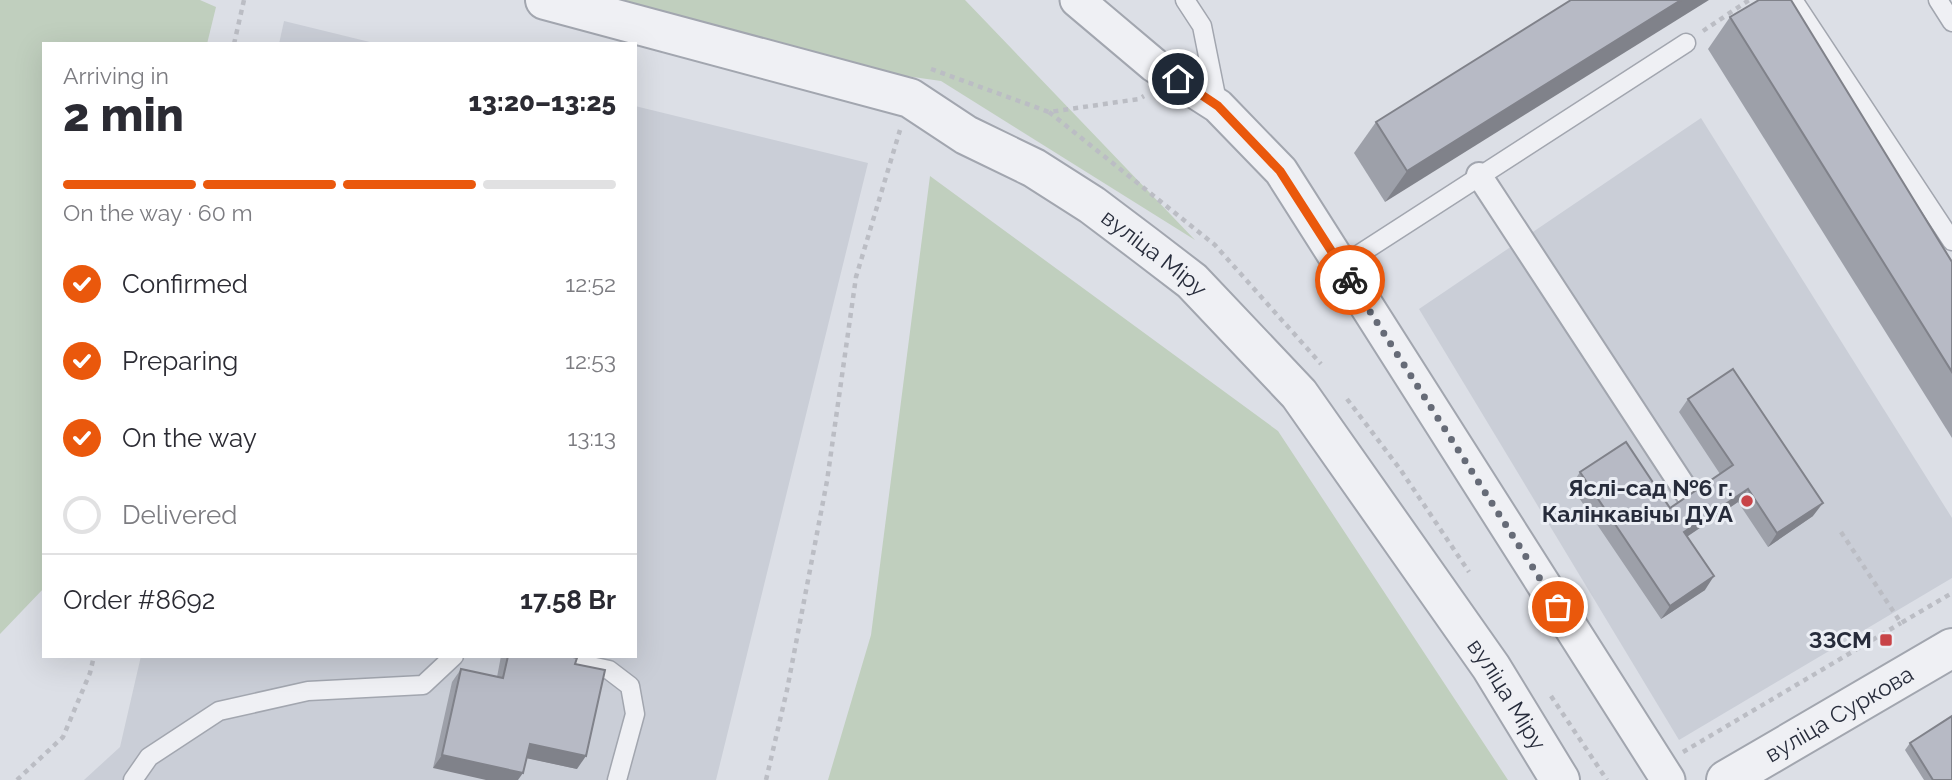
<!DOCTYPE html>
<html lang="en">
<head>
<meta charset="utf-8">
<style>
  body { margin:0; font-family:Raleway,sans-serif; background:#f7f7f7; color:#2b2b33; height:100vh; display:flex; flex-direction:column; font-size:26px; white-space:nowrap }
  * { box-sizing:border-box; margin:0 }
  p { font-size:23px; color:#7c7c81 }
  .icon { flex:none; width:38px; height:38px; fill:none; stroke:currentColor; stroke-width:2; stroke-linecap:round; stroke-linejoin:round }
  .map { position:relative; flex:1; overflow:hidden }
  .details { position:absolute; left:42px; top:42px; width:595px; height:616px; display:flex; flex-direction:column; background:#fff; border-radius:0px; box-shadow:0 7px 28px #0002 }
  .details>* { flex:none }
  .pin { position:absolute; display:grid; place-items:center; width:60px; height:60px; color:#fff; margin:-30px; border:4px solid #fff; border-radius:50%; box-shadow:0 2px 7px #0007 }
  .courier { position:absolute; display:grid; place-items:center; width:70px; height:70px; margin:-35px; border:5px solid #ea580c; border-radius:50%; background:#fff; color:#222; box-shadow:0 2px 9px #0007 }
  .head em { font-style:normal; font-weight:800 }
  .head div { display:flex; flex-direction:column-reverse }
  .head { display:flex; align-items:center; justify-content:space-between; height:119px; padding:0 21px }
  h1 { font-size:46px; font-weight:800; line-height:52px }
  .bar { display:grid; grid-template-columns:repeat(4,1fr); gap:10px 7px; align-content:center; height:84px; padding:0 21px }
  .bar i { height:9px; border-radius:5px; background:#e1e1e2 }
  .bar .selected { background:#ea580c }
  .bar p { grid-column:span 4 }
  .line { display:flex; align-items:center; gap:18px; padding:0 21px; border-top:2px solid #e1e1e2 }
  .line div { flex:1 }
  ol { padding:0 21px; list-style:none }
  li { display:flex; align-items:center; gap:21px; height:77px }
  li p { margin-inline-start:auto }
  li .icon { padding:7px; border-radius:50%; background:#ea580c; color:#fff; stroke-width:4 }
  li:last-child { color:#7c7c81 }
  li i { width:38px; height:38px; border:4px solid #e1e1e2; border-radius:50% }
  .map>svg:first-child { display:block }
</style>
</head>
<body>
<div class="map">
<svg width="1952" height="780" viewBox="0 0 1952 780">
  <rect width="100%" height="100%" fill="#dcdfe6"/>
  <g fill="#caced7">
    <path d="M284,21L378,44H279Z"/>
    <path d="M635,106L868,163L716,780H84L120,747L141,656H635Z"/>
    <path d="M1701,118L1952,518V578L1679,740L1419,309Z"/>
  </g>
  <g fill="#c0cfbe">
    <path d="M0,0H200L216,7L207,44H44V588L0,634Z"/>
    <path d="M619,0H965L1195,240L941,81L864,70Z"/>
    <path d="M930,176L1278,431L1508,780H828L871,635Z"/>
  </g>
  <g fill="none" stroke-linecap="round" stroke-linejoin="round">
    <defs>
      <g id="service">
        <path d="M1185,0L1202,26L1218,106"/>
        <path d="M1793,0L1952,241"/>
        <path d="M1938,0L1952,22"/>
        <path d="M1341,266L1686,43"/>
        <path d="M545,656L609,670L630,686L635,714L617,780"/>
        <path d="M133,780L149,757L219,711L308,691L423,685L454,656"/>
      </g>
      <path id="pedestrian" d="M1479,175L1692,500"/>
      <path id="minor" d="M1077,0L1154,65L1218,106L1281,171L1668,780"/>
      <g id="tertiary">
        <path id="s1" d="M545,0L910,98L966,135L1034,168L1092,205L1145,245L1192,281L1299,394L1491,667L1560,780"/>
        <path id="s2" d="M1726,780L1952,648"/>
      </g>
    </defs>
    <use href="#service" stroke="#a2a6af" stroke-width="21"/>
    <use href="#pedestrian" stroke="#a2a6af" stroke-width="28"/>
    <use href="#minor" stroke="#a2a6af" stroke-width="37"/>
    <use href="#tertiary" stroke="#a2a6af" stroke-width="42"/>
    <g stroke="#bbbdc4" stroke-width="4.5" stroke-dasharray="5 5" stroke-linecap="butt">
      <path d="M1703,31L1749,0"/>
      <path d="M234,44L244,0"/>
      <path d="M931,69L1049,112L1139,99L1144,96"/>
      <path d="M1049,112L1215,245L1321,364"/>
      <path d="M1347,399L1400,469L1469,572"/>
      <path d="M1841,532L1901,623L1952,593"/>
      <path d="M1551,696L1607,780"/>
      <path d="M1683,752L1901,623"/>
      <path d="M17,780L63,737L90,673L94,656"/>
      <path d="M766,780L787,690L827,481L856,277L900,130"/>
    </g>
    <use href="#service" stroke="#eff0f4" stroke-width="18"/>
    <use href="#pedestrian" stroke="#eff0f4" stroke-width="24"/>
    <use href="#minor" stroke="#eff0f4" stroke-width="33"/>
    <use href="#tertiary" stroke="#eff0f4" stroke-width="38"/>
  </g>
  <g fill="#9da0a9">
    <path d="M1571,0L1385,202L1354,153L1376,122Z"/>
    <path d="M1730,17L1952,262V438L1708,49Z"/>
    <path d="M1688,399L1813,516L1768,547L1738,502L1687,536L1705,590L1661,619L1571,486L1580,472L1670,508L1720,474L1679,412Z"/>
    <path d="M501,656L575,664L577,769L527,758L433,768L452,682L461,669L497,677Z"/>
    <path d="M1910,743L1952,780H1924L1905,750Z"/>
  </g>
  <g fill="#80828a">
    <path d="M1681,0H1709L1385,202L1407,171Z"/>
    <path d="M1748,489L1738,502L1675,545L1684,532Z"/>
    <path d="M1823,503L1813,516L1768,547L1777,533Z"/>
    <path d="M1714,576L1705,590L1661,619L1670,606Z"/>
    <path d="M530,744L586,756L577,769L521,757Z"/>
    <path d="M442,755L523,773L518,780H486L433,768Z"/>
  </g>
  <g fill="#b7bac5" stroke="#80828a" stroke-width="2">
    <path d="M1571,0H1681L1407,171L1376,122Z"/>
    <path d="M1759,0H1791L1952,262V372L1730,17Z"/>
    <path d="M1733,369L1823,503L1777,533L1748,489L1684,532L1714,576L1670,606L1580,472L1626,442L1670,508L1733,465L1688,399Z"/>
    <path d="M508,656H569L577,658L575,664L605,670L586,756L530,744L523,773L442,755L461,669L503,678Z"/>
    <path d="M1952,716V780H1933L1910,743Z"/>
  </g>
  <g fill="none" stroke-linecap="round" stroke-linejoin="round">
    <path stroke="#666b77" stroke-width="7" stroke-dasharray="0 12.6" d="M1350,280L1558,607"/>
    <path stroke="#ea580c" stroke-width="9" d="M1178,79L1218,106L1280,171L1350,280"/>
  </g>
  <g fill="#c84448" stroke="#ebeef4" stroke-width="2.5">
    <circle cx="1747" cy="501" r="7"/>
    <rect x="1879" y="633" width="14" height="14" rx="3.5"/>
  </g>
  <g text-anchor="middle" stroke-width="6" stroke-linejoin="round" paint-order="stroke">
    <g font-size="23" fill="#272c3b" stroke="#ebeef4">
      <text dy="8" stroke="none"><textPath href="#s1" startOffset="668">вуліца Міру</textPath></text>
      <text dy="8" stroke="none"><textPath href="#s1" startOffset="1236">вуліца Міру</textPath></text>
      <text dy="8" stroke="none"><textPath href="#s2" startOffset="131">вуліца Суркова</textPath></text>
    </g>
    <g font-size="23" font-weight="bold" fill="#272c3b" stroke="#ebeef4" text-anchor="end">
      <text x="1733" y="496">Яслі-сад №6 г.<tspan x="1733" dy="26">Калінкавічы ДУА</tspan></text>
      <text x="1872" y="648">ЗЗСМ</text>
    </g>
  </g>
</svg>
<div class="pin" style="left:1558px;top:607px;background:#ea580c"><svg class="icon" aria-label="bag" viewBox="0 0 24 24"><path d="M5 8h14l-1 12H6zM9 8a3 3 0 0 1 6 0"/></svg></div>
<div class="pin" style="left:1178px;top:79px;background:#1f2937"><svg class="icon" aria-label="home" viewBox="0 0 24 24"><path d="M3 11l9-7 9 7M6 9v11h12V9"/></svg></div>
<div class="courier" style="left:1350px;top:280px"><svg class="icon" aria-label="bike" viewBox="0 0 24 24"><circle cx="6" cy="16" r="4"/><circle cx="18" cy="16" r="4"/><path d="M6 16l4-8h5l3 8M10 8l3 8H6M13 5h3"/></svg></div>
<section class="details">
<div class="head"><div><h1>2 min</h1><p>Arriving in</p></div><em>13:20–13:25</em></div>
<div class="bar"><i class="selected"></i><i class="selected"></i><i class="selected"></i><i></i><p>On the way · 60 m</p></div>
<ol>
<li><svg class="icon" aria-label="check" viewBox="0 0 24 24"><path d="M5 12l5 5 9-10"/></svg>Confirmed<p>12:52</p></li>
<li><svg class="icon" aria-label="check" viewBox="0 0 24 24"><path d="M5 12l5 5 9-10"/></svg>Preparing<p>12:53</p></li>
<li><svg class="icon" aria-label="check" viewBox="0 0 24 24"><path d="M5 12l5 5 9-10"/></svg>On the way<p>13:13</p></li>
<li><i></i>Delivered</li>
</ol>
<div class="line" style="height:91px"><div>Order #8692</div><b>17.58 Br</b></div>
</section>
</div>
</body>
</html>
